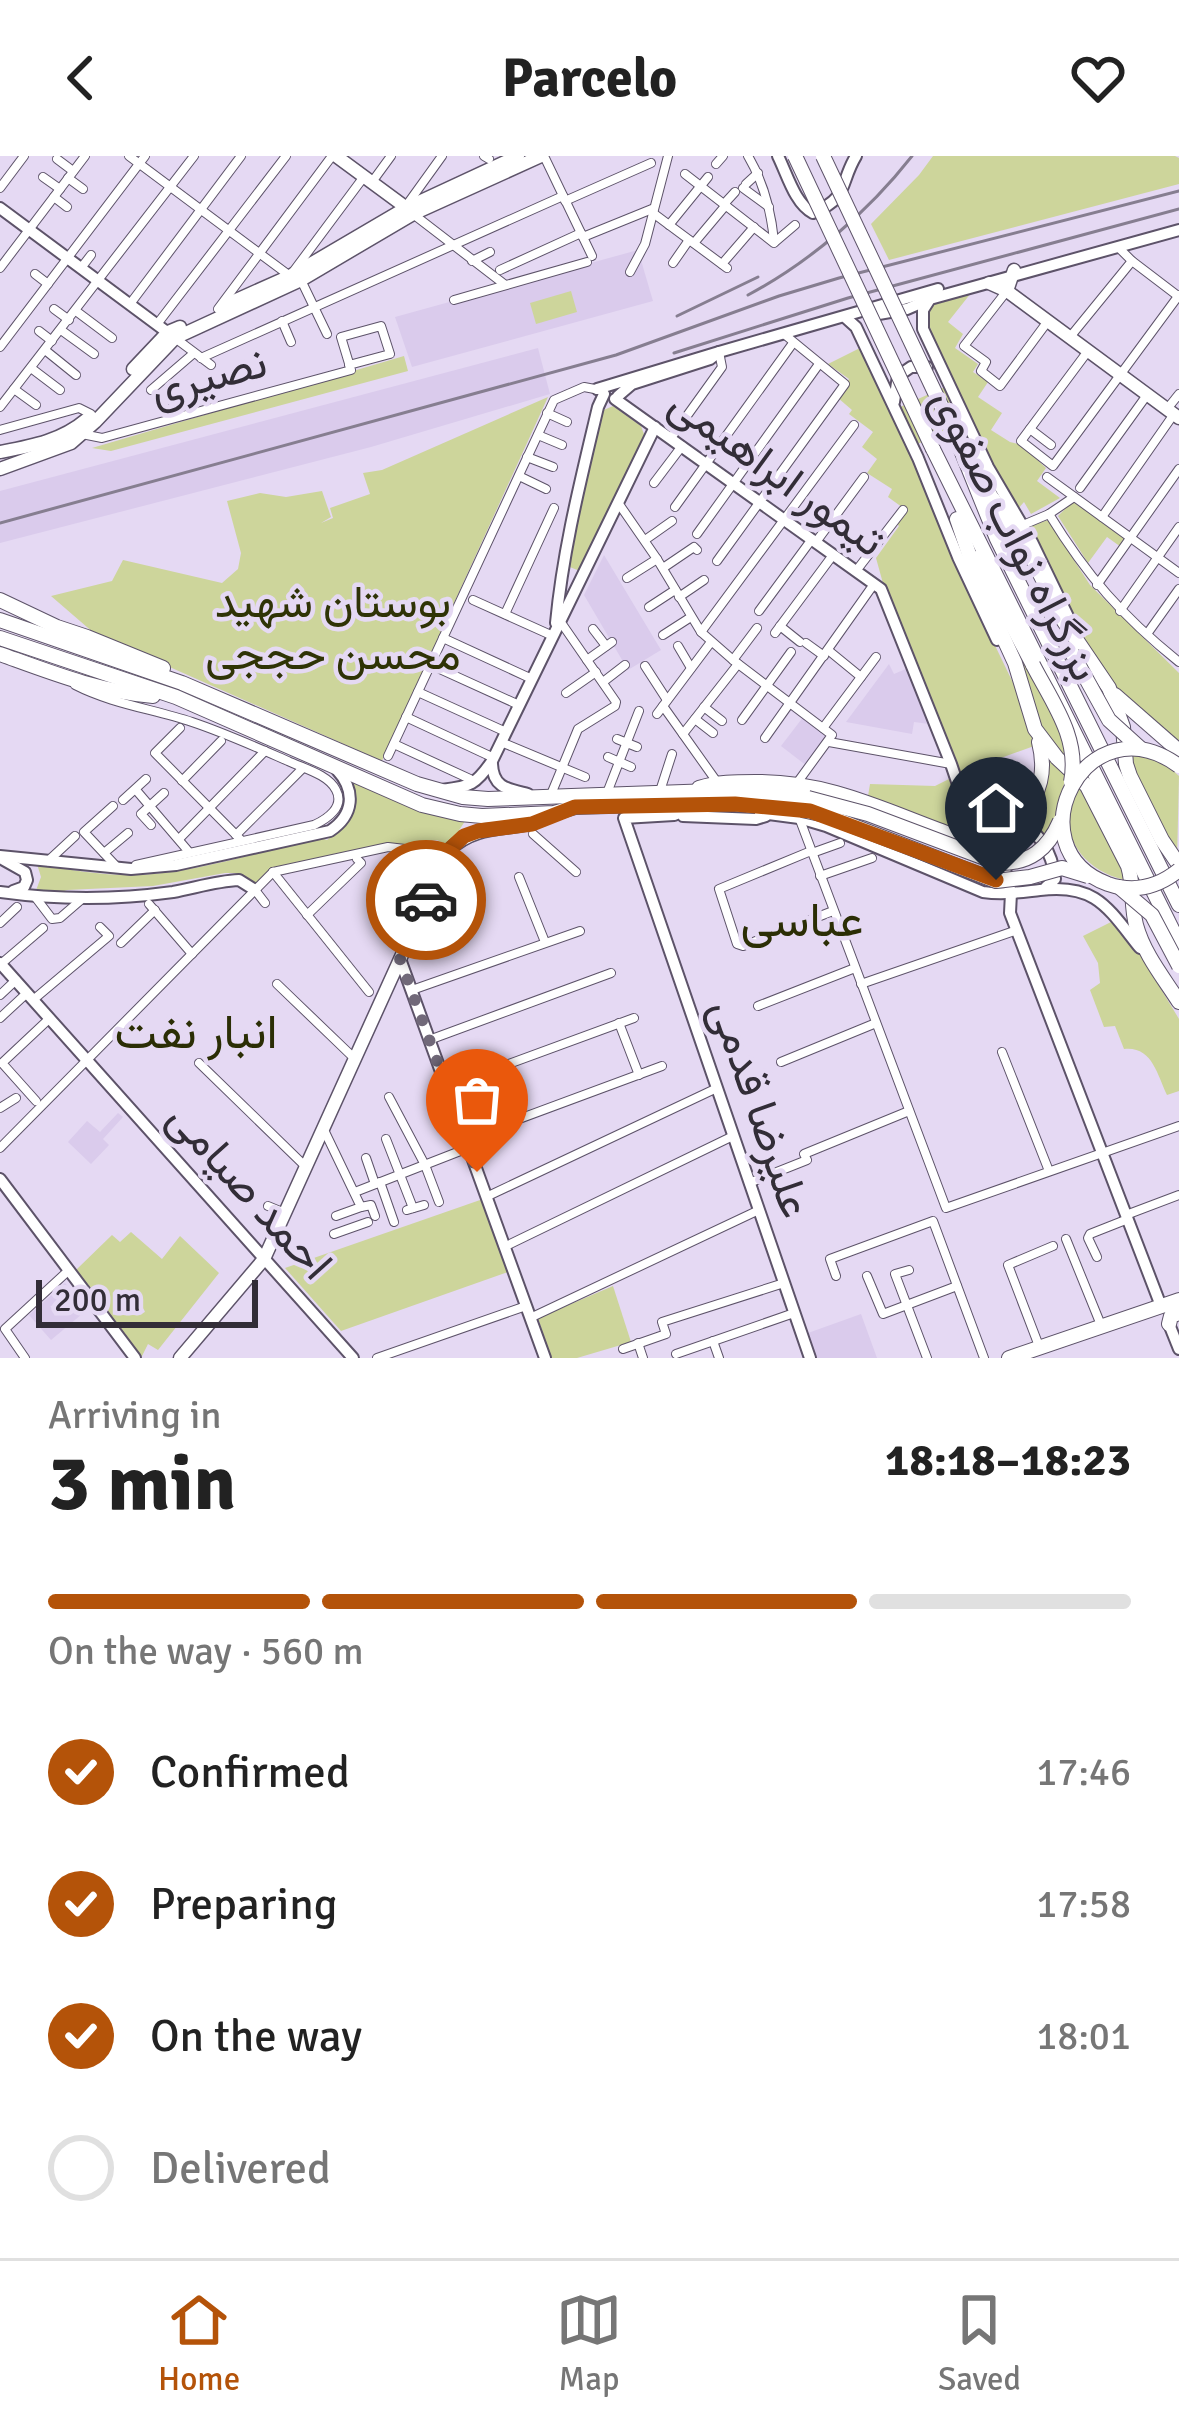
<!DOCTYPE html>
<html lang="en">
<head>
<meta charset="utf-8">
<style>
  body { margin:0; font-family:Signika,Vazirmatn,sans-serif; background:#f6f6f6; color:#222; height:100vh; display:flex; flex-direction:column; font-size:45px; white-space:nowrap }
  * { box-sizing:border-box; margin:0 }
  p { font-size:39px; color:#767676 }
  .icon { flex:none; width:66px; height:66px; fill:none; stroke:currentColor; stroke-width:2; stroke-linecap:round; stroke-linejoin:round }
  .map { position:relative; height:1202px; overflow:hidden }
  .details { display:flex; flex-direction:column; background:#fff; flex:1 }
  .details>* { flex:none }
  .scale { position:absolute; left:36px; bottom:30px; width:222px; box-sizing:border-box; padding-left:12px; border:6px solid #322d37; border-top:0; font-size:33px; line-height:42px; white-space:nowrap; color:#322d37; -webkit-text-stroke:9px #e5d9f3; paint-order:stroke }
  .pin { position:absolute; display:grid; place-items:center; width:102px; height:102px; color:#fff; margin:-123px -51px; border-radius:50% 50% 50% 0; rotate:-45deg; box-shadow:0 0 12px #0007 }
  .pin .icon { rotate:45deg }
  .courier { position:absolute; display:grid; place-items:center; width:120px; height:120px; margin:-60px; border:9px solid #b45309; border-radius:50%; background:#fff; color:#222; box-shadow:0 3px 15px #0007 }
  .summary em { font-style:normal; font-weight:700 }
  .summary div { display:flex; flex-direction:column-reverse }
  .summary { display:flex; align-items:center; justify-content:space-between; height:204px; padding:0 48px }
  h1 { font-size:78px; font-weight:700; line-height:90px }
  .bar { display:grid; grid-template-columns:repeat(4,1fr); gap:18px 12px; align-content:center; height:144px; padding:0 48px }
  .bar i { height:15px; border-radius:9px; background:#e0e0e0 }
  .bar .current { background:#b45309 }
  .bar p { grid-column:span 4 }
  ol { padding:0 48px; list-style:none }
  li { display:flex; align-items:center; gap:36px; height:132px }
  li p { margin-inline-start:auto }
  li .icon { padding:12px; border-radius:50%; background:#b45309; color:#fff; stroke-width:4 }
  li:last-child { color:#767676 }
  li i { width:66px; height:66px; border:6px solid #e0e0e0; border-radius:50% }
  header { display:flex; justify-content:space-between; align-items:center; height:156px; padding:0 48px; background:#fff; font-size:54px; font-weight:700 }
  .tab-bar { display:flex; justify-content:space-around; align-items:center; height:168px; border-top:3px solid #e0e0e0; background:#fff; font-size:33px; color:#767676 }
  .tab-bar a { display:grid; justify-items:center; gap:6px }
  .tab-bar .current { color:#b45309 }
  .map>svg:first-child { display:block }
</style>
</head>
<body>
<header><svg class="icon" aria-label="back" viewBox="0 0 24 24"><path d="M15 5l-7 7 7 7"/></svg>Parcelo<svg class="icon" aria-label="heart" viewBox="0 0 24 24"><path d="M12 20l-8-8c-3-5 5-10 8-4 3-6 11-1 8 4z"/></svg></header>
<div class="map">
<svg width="1179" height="1202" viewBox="0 0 1179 1202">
  <rect width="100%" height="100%" fill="#e5d9f3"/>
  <g fill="#dacbec">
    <path d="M638,94L653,145L412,211L395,161Z"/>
    <path d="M538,192L550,238L371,291L0,387V335Z"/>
    <path d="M604,399L661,494L628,514L584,439Z"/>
    <path d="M889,508L894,518L908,512L929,568L914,566L912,578L846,566Z"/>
    <path d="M804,560L831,579L807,610L781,590Z"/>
    <path d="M118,957L123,961L103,983L109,989L91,1008L68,986L87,965L100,976Z"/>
    <path d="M65,1127L88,1153L51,1184L29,1159Z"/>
    <path d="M861,1158L877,1202H817L808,1177Z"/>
  </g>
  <g fill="#cdd59b">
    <path d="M933,0H1175L1179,2V28L889,104L871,68L919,19Z"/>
    <path d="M975,132L948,166L963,178L955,192L978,208L973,216L988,226L978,241L1002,257L991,274L1010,286L1022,289L1046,312L1037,325L1060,342L1031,358L1024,346L1017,354L1002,331L932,182L927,155L932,145Z"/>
    <path d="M571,135L577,156L536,168L530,147Z"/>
    <path d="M862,191L929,333L962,421L1016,533L1037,589L959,617L884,431L876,402L899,370L896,367L906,354L888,341L892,333L867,317L877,303L862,291L873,276L849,258L852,254L838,242L849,223L828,208Z"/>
    <path d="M404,200L408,215L111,295L92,292Z"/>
    <path d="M947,230L962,269L915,289L898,252Z"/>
    <path d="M548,241L382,605L95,478L51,440L112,425L123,404L222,427L238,413L241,397L227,345L260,337L286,341L322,335L331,361L321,367L333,362L330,352L370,338L363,317L382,314Z"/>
    <path d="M613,250L641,270L645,281L580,415L567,410L599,256Z"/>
    <path d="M1073,345L1125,383L1121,391L1107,381L1088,407L1058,360Z"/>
    <path d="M1048,364L1090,429L1179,517V592L1167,584L1110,526L1092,499L1027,371Z"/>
    <path d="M983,422L1063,575L1070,609L1045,582Z"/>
    <path d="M1044,594L1068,618C1058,640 1057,664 1045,685L1020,663L1025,660Z"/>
    <path d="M1127,599C1146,599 1165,606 1179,620L1177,704Z"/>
    <path d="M350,621L467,662L449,690L437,684L388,690L272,712L255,729L235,717H225L153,730L67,734L56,738L35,737L41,721L37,708C70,714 105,720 139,719C196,717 264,694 321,682L327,684C351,664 358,652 350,621Z"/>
    <path d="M951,622L964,656L955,674L868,640L870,628L935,630Z"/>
    <path d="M1081,627L1117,704L1130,725C1097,720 1063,693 1070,655C1072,646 1077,636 1081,627Z"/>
    <path d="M1113,765L1138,795L1179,863V935L1167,939C1157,918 1152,890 1124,893L1115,870L1104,871L1090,834L1100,827L1098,807L1083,780Z"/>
    <path d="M483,1043L511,1115L341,1175L285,1112Z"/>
    <path d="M131,1076L162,1103L180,1080L219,1117L158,1194L148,1188L141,1202H138L75,1117L77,1113L112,1079L120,1086Z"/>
    <path d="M613,1130L631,1186L577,1202H551L538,1162Z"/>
  </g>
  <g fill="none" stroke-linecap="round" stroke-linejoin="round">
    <defs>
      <g id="minor">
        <path d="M129,0L290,120L363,22"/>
        <path d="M484,0L489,3"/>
        <path d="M544,0L592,100"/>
        <path d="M748,0C764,27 771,54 774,85"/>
        <path d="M57,3L73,15"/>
        <path d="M716,8L723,0"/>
        <path d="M685,18L774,87"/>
        <path d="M43,21L60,33"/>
        <path d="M68,22L83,33"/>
        <path d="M372,26L391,0"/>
        <path d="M746,28L758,17"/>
        <path d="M0,32L24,0"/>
        <path d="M743,32L769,51"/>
        <path d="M54,41L67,51"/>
        <path d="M565,45L651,7"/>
        <path d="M724,48L735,36"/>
        <path d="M406,50L442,0"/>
        <path d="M653,57L727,112"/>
        <path d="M413,58L504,128"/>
        <path d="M669,69L708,21"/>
        <path d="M583,81L652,53"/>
        <path d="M775,86L795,69"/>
        <path d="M694,87L726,49"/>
        <path d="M1118,91L1132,105L1178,140"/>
        <path d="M472,105L490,96"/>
        <path d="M673,107L689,84"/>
        <path d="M722,108L754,71"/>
        <path d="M0,112L85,0"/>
        <path d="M81,112L91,99"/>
        <path d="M500,114L581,77"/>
        <path d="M630,116L645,88L668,0"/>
        <path d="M35,118L48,128"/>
        <path d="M301,124L327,178"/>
        <path d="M1006,136L964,190L986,206L981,215L1000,230L1048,165"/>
        <path d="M454,144L587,106"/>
        <path d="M130,148L241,0"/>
        <path d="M54,153L69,164"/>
        <path d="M218,153L332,0"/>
        <path d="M76,155L112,182"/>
        <path d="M282,165L291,186"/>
        <path d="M158,167L286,0"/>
        <path d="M61,174L94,198"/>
        <path d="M39,175L52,185"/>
        <path d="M1070,181L1132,105"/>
        <path d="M175,182L211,209"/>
        <path d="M0,191L145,0"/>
        <path d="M45,194L76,219"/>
        <path d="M1088,195L1021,285L1053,310L1179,139"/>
        <path d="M201,202L563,40"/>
        <path d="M31,212L60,234"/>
        <path d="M14,233L36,249"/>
        <path d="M151,234L194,197"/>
        <path d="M171,239L177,261"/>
        <path d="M0,251L194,0"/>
        <path d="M1167,253L1179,238"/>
        <path d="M547,257L567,266"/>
        <path d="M1030,273L1051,289"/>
        <path d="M0,274L79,252L91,258"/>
        <path d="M82,278L102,282L351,214L341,181L381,170L390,198L349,209"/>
        <path d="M538,279L562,289"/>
        <path d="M671,282L722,211L719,196"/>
        <path d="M527,301L553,311"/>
        <path d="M519,320L546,333"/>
        <path d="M1047,321L1179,417"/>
        <path d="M654,327L682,290"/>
        <path d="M1080,332L1147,239"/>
        <path d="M619,348L657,403L701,476L733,504L832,579L797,627"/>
        <path d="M675,351L793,187"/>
        <path d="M1049,358C1087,420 1122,460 1179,506"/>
        <path d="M1102,361L1174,258"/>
        <path d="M1023,369L1049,358L1074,341"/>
        <path d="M697,378L819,208"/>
        <path d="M645,384L672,365"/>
        <path d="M816,386L864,321"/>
        <path d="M717,405L845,228L784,178"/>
        <path d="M663,412L694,391L697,394"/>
        <path d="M856,415L903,354"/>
        <path d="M627,422L657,403"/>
        <path d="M1097,429L1179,313"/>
        <path d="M679,441L704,424"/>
        <path d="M473,444L553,480"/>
        <path d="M649,451L675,434"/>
        <path d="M759,455L812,383"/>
        <path d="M1120,455L1179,371"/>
        <path d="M505,458L554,352"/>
        <path d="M780,470L800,486"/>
        <path d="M593,473L606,490"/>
        <path d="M701,476L854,269"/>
        <path d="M775,477L833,399"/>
        <path d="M1147,478L1179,433"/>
        <path d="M663,479L691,461"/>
        <path d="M443,482L532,523"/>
        <path d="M806,487L824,500"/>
        <path d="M678,490L691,512"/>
        <path d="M828,494L861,521"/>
        <path d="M587,504L612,486"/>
        <path d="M733,504L757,472"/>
        <path d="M431,509L519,549"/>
        <path d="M645,510L667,544"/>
        <path d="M603,526L625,509"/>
        <path d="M75,529C112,548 153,553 192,566C225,577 256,591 288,605C302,612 328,618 336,634C345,651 327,663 314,669L136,709"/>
        <path d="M418,536L506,576"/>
        <path d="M566,537L596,516"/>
        <path d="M663,550L717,626"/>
        <path d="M704,551L722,565"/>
        <path d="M657,558L711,486"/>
        <path d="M406,561L494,602"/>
        <path d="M695,563L713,577"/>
        <path d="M742,564L791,496"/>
        <path d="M180,572L155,597L242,685"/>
        <path d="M823,572L876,501"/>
        <path d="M683,578L738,508"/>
        <path d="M765,582L874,428"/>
        <path d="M617,583L637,591"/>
        <path d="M501,586L585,621"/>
        <path d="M829,586L951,608"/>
        <path d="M394,588L470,623"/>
        <path d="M388,600L554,244L584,231L600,234"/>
        <path d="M608,601L631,611"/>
        <path d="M182,625L221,585"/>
        <path d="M136,634L189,696"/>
        <path d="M660,635L672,598"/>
        <path d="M552,636L578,573L615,550L616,546L560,465"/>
        <path d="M607,637L639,555"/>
        <path d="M123,644L146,623"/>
        <path d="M113,650L84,676L116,710"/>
        <path d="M800,664L946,1052L1179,970"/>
        <path d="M151,669L141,658L164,637"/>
        <path d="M533,678L576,716"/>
        <path d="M236,679L303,612"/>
        <path d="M179,683L265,595"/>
        <path d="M811,695L719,733L737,788L743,790L833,755"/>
        <path d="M104,697L128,677"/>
        <path d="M812,697L840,687"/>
        <path d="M48,705L75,680"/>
        <path d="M273,716L388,691L405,693L424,708L428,737"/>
        <path d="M273,716L369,836"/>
        <path d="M820,720L872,702"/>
        <path d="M519,721L545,786"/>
        <path d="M255,734L265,747"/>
        <path d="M36,742L52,763L60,762L82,743"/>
        <path d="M149,748L192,798"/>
        <path d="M307,759L361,707L357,703"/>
        <path d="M0,767L17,751"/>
        <path d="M121,787L155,754"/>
        <path d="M1,808L43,772"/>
        <path d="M277,828L354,902"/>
        <path d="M861,828L1017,774"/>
        <path d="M412,834L580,775"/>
        <path d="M0,839L16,824"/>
        <path d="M33,844L109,780L100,771"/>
        <path d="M758,850L855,812"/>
        <path d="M0,862L27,837"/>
        <path d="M619,867L639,919"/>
        <path d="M429,884L611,817"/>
        <path d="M1002,896L1049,1015"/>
        <path d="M781,906L876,867"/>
        <path d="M199,907L305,1010"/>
        <path d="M446,931L634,862"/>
        <path d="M389,941L425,1009L439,1046"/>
        <path d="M36,945L2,907L50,862"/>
        <path d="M0,952L16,942"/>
        <path d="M324,974L361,1051L336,1060"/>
        <path d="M386,983L413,1052"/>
        <path d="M465,983L662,910"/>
        <path d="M0,992L273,716"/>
        <path d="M366,1002L375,1028"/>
        <path d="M380,1026L394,1066"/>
        <path d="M749,1027L807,1004L804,998L909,955"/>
        <path d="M355,1036L468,992"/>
        <path d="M486,1041L717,932"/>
        <path d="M268,1050L285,1057"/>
        <path d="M361,1051L371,1049L375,1060"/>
        <path d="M407,1054L424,1049"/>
        <path d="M1126,1059L1179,1039"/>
        <path d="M334,1078L368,1066"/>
        <path d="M1066,1083L1101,1169"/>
        <path d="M504,1091L733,980"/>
        <path d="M1097,1101L1088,1082L1090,1078L1128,1063"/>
        <path d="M909,1114L895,1118L927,1202"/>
        <path d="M836,1120L830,1103L933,1065L984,1202"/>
        <path d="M867,1120L883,1158L957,1130"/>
        <path d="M530,1162L759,1054"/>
        <path d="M713,1185L719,1202"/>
        <path d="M638,1187L643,1202"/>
        <path d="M1039,1190L1008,1109L1053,1090"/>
        <path d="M623,1193L666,1178L662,1166L784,1127"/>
        <path d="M676,1198L794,1157"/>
        <path d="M25,1202L5,1173L69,1114"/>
        <path d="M377,1202L526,1150"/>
      </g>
      <g id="tertiary">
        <path d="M778,0C787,18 795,48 813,57C850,41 839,28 856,0"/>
        <path d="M0,52L171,179"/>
        <path d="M873,159L907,153L930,143"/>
        <path d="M846,162L856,171L918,302L958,401L997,484"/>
        <path d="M719,196L938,133"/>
        <path d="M597,233L719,196L710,203L632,228L618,240"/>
        <path d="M615,243L881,433L951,608L976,682L985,692L1002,700"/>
        <path d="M894,246L898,220L911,211H927"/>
        <path d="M556,467C563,393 581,323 598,251L604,238"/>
        <path d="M1074,473L1032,386L988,311L923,173V154L930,143L1179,74"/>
        <path d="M492,608C493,632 508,633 528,638"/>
        <path d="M441,634C470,630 475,630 492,605L655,271"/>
        <path d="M696,650L674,659L624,662L810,1202"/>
        <path d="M760,657L799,662L826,670L983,736C1003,739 1021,736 1040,734C1096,727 1108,752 1140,792"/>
        <path d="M683,660L756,663L766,660"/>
        <path d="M1012,665C1038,670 1053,698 1055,723L1046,731"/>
        <path d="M1006,670L998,686L1011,737L1010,757L1161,1150"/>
        <path d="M0,700L131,713L176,709L330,675C354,659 356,635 337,614"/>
        <path d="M2,703L25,716L27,724L24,731L13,735"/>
        <path d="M0,736C58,744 115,744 173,736C195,732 216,725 239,724L255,734"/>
        <path d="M400,803L545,1202"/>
        <path d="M0,807L353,1202"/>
        <path d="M0,1023L135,1202"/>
        <path d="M1169,1168L1179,1193"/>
      </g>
      <g id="secondary">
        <path d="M336,0L408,53"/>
        <path d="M989,127L1007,135L1179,262"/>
        <path d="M1007,135L1014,114"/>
        <path d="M225,149L290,120L406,52L518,0"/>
        <path d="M133,213L168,176L180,171"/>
        <path d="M0,296C32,290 61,285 87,263"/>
        <path d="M0,313L71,287L95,266L175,182L301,124L413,58L541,0"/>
        <path d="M180,1202L264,1103L450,693C484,662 519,680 554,657"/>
      </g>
      <g id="primary">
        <path d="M961,291L971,301L995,349"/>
        <path d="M993,343L1027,392L1063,464L1109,532L1123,571L1126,608L1130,620L1162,684L1179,709"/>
        <path d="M957,363L981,433L1015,507L1035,573L1057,602L1087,630L1128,710C1134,730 1131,750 1136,769C1144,798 1163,821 1179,846"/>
        <path d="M977,402L1033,509"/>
        <path d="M0,444L57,471L87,481L163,512"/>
        <path d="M0,464L182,527L417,628L463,641L488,643L712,635L808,642"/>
        <path d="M0,482L176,541L422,649L460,658L482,660L554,657L575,651L675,648H735L802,654"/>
        <path d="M0,498C50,516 100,536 153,540"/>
        <path d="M1115,539L1179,595"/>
        <path d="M699,632C718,626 735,626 755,626C830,625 887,656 955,680C1011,680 1054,645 1039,586"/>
        <path d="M955,680L967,656L988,677"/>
        <path d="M1169,1168L1171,1160L1179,1157"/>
        <path d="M1009,1202L1179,1144"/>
      </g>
      <g id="trunk">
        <path d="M955,279L997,383L1179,749"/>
        <path d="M933,293L1179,787"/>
      </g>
    </defs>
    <use href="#minor" stroke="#5d5369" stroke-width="10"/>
    <use href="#tertiary" stroke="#5d5369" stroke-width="14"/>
    <use href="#secondary" stroke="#5d5369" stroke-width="15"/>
    <use href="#primary" stroke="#5d5369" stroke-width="16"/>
    <use href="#trunk" stroke="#5d5369" stroke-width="16"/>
    <use href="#minor" stroke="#fff" stroke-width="8"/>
    <use href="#tertiary" stroke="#fff" stroke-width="10"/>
    <use href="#secondary" stroke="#fff" stroke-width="12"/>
    <use href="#primary" stroke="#fff" stroke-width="14"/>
    <use href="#trunk" stroke="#fff" stroke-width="14"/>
    <g stroke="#867e90" stroke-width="3">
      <path d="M748,139C810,106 869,55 912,0"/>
      <path d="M677,160L758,121"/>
      <path d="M674,197L848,142L1179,53"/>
      <path d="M0,367L616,199L779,140L839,122L1179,35"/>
    </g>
    <defs>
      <g id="primary-bridge">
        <path d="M1072,497L1109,564L1141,593"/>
        <path d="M1033,509C1052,546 1080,582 1071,626"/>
        <path d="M1179,610C1086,542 1011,692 1108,728C1134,737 1158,731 1179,714"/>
        <path d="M808,642L868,658L998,707C1030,708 1048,693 1060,665"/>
        <path d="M802,654L825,659L996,725L1030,721L1062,712L1088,720"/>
      </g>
      <g id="trunk-bridge">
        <path d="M795,0L933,293"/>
        <path d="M823,0L955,279"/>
        <path d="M1119,731L1152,759L1179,810"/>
      </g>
    </defs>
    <use href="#primary-bridge" stroke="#5d5369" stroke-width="16" stroke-linecap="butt"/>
    <use href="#trunk-bridge" stroke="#5d5369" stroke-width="16" stroke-linecap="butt"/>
    <use href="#primary-bridge" stroke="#fff" stroke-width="14"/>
    <use href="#trunk-bridge" stroke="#fff" stroke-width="14"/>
  </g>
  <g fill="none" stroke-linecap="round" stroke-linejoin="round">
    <path stroke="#716979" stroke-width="12" stroke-dasharray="0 21.6" d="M426,744L400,803L477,1016"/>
    <path stroke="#b45309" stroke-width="15" d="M426,744L450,693L464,680L478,675L532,668L575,651L735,648L810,655L996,724"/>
  </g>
  <g text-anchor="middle" stroke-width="9" stroke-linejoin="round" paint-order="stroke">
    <g font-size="45" fill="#322d37" stroke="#e5d9f3">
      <text transform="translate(208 219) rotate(-15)" y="16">نصیری</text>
      <text transform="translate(778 315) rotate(36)" y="16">تیمور ابراهیمی</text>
      <text transform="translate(1017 378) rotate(63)" y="16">بزرگراه نواب صفوی</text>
      <text transform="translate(762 952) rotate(71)" y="16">علیرضا قدمی</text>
      <text transform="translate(251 1034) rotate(48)" y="16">احمد صیامی</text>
    </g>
    <g font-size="45" fill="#2f3306" stroke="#e5d9f3">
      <text x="333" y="461">بوستان شهید<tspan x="333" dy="52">محسن حججی</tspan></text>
    </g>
    <g font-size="48" fill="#2b2e05" stroke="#e5d9f3">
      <text x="802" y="780">عباسی</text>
      <text x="196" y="892">انبار نفت</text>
    </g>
  </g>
</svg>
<div class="scale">200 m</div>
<div class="pin" style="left:477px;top:1016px;background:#ea580c"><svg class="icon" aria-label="bag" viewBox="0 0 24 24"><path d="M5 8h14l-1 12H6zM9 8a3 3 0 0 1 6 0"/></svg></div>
<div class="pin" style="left:996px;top:724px;background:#1f2937"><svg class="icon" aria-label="home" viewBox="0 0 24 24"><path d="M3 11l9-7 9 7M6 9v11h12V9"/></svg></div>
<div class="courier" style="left:426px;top:744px"><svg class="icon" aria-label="car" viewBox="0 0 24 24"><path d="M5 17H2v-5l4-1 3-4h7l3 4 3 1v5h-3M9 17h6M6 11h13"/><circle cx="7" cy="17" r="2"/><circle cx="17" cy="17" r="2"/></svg></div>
</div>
<section class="details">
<div class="summary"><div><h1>3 min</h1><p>Arriving in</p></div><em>18:18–18:23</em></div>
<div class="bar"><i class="current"></i><i class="current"></i><i class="current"></i><i></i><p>On the way · 560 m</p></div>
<ol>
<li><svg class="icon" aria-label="check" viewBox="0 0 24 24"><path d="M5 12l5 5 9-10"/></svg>Confirmed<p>17:46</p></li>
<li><svg class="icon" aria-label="check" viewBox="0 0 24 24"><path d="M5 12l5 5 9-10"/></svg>Preparing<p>17:58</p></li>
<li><svg class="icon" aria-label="check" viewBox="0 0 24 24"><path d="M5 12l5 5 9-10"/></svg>On the way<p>18:01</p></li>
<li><i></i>Delivered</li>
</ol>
</section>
<nav class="tab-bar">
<a class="current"><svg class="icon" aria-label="home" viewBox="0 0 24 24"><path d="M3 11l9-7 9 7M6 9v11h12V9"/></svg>Home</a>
<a><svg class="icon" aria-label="map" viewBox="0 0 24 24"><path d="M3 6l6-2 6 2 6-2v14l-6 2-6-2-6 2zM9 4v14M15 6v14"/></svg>Map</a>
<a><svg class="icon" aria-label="saved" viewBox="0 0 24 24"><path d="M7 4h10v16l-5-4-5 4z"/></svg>Saved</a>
</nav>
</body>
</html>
